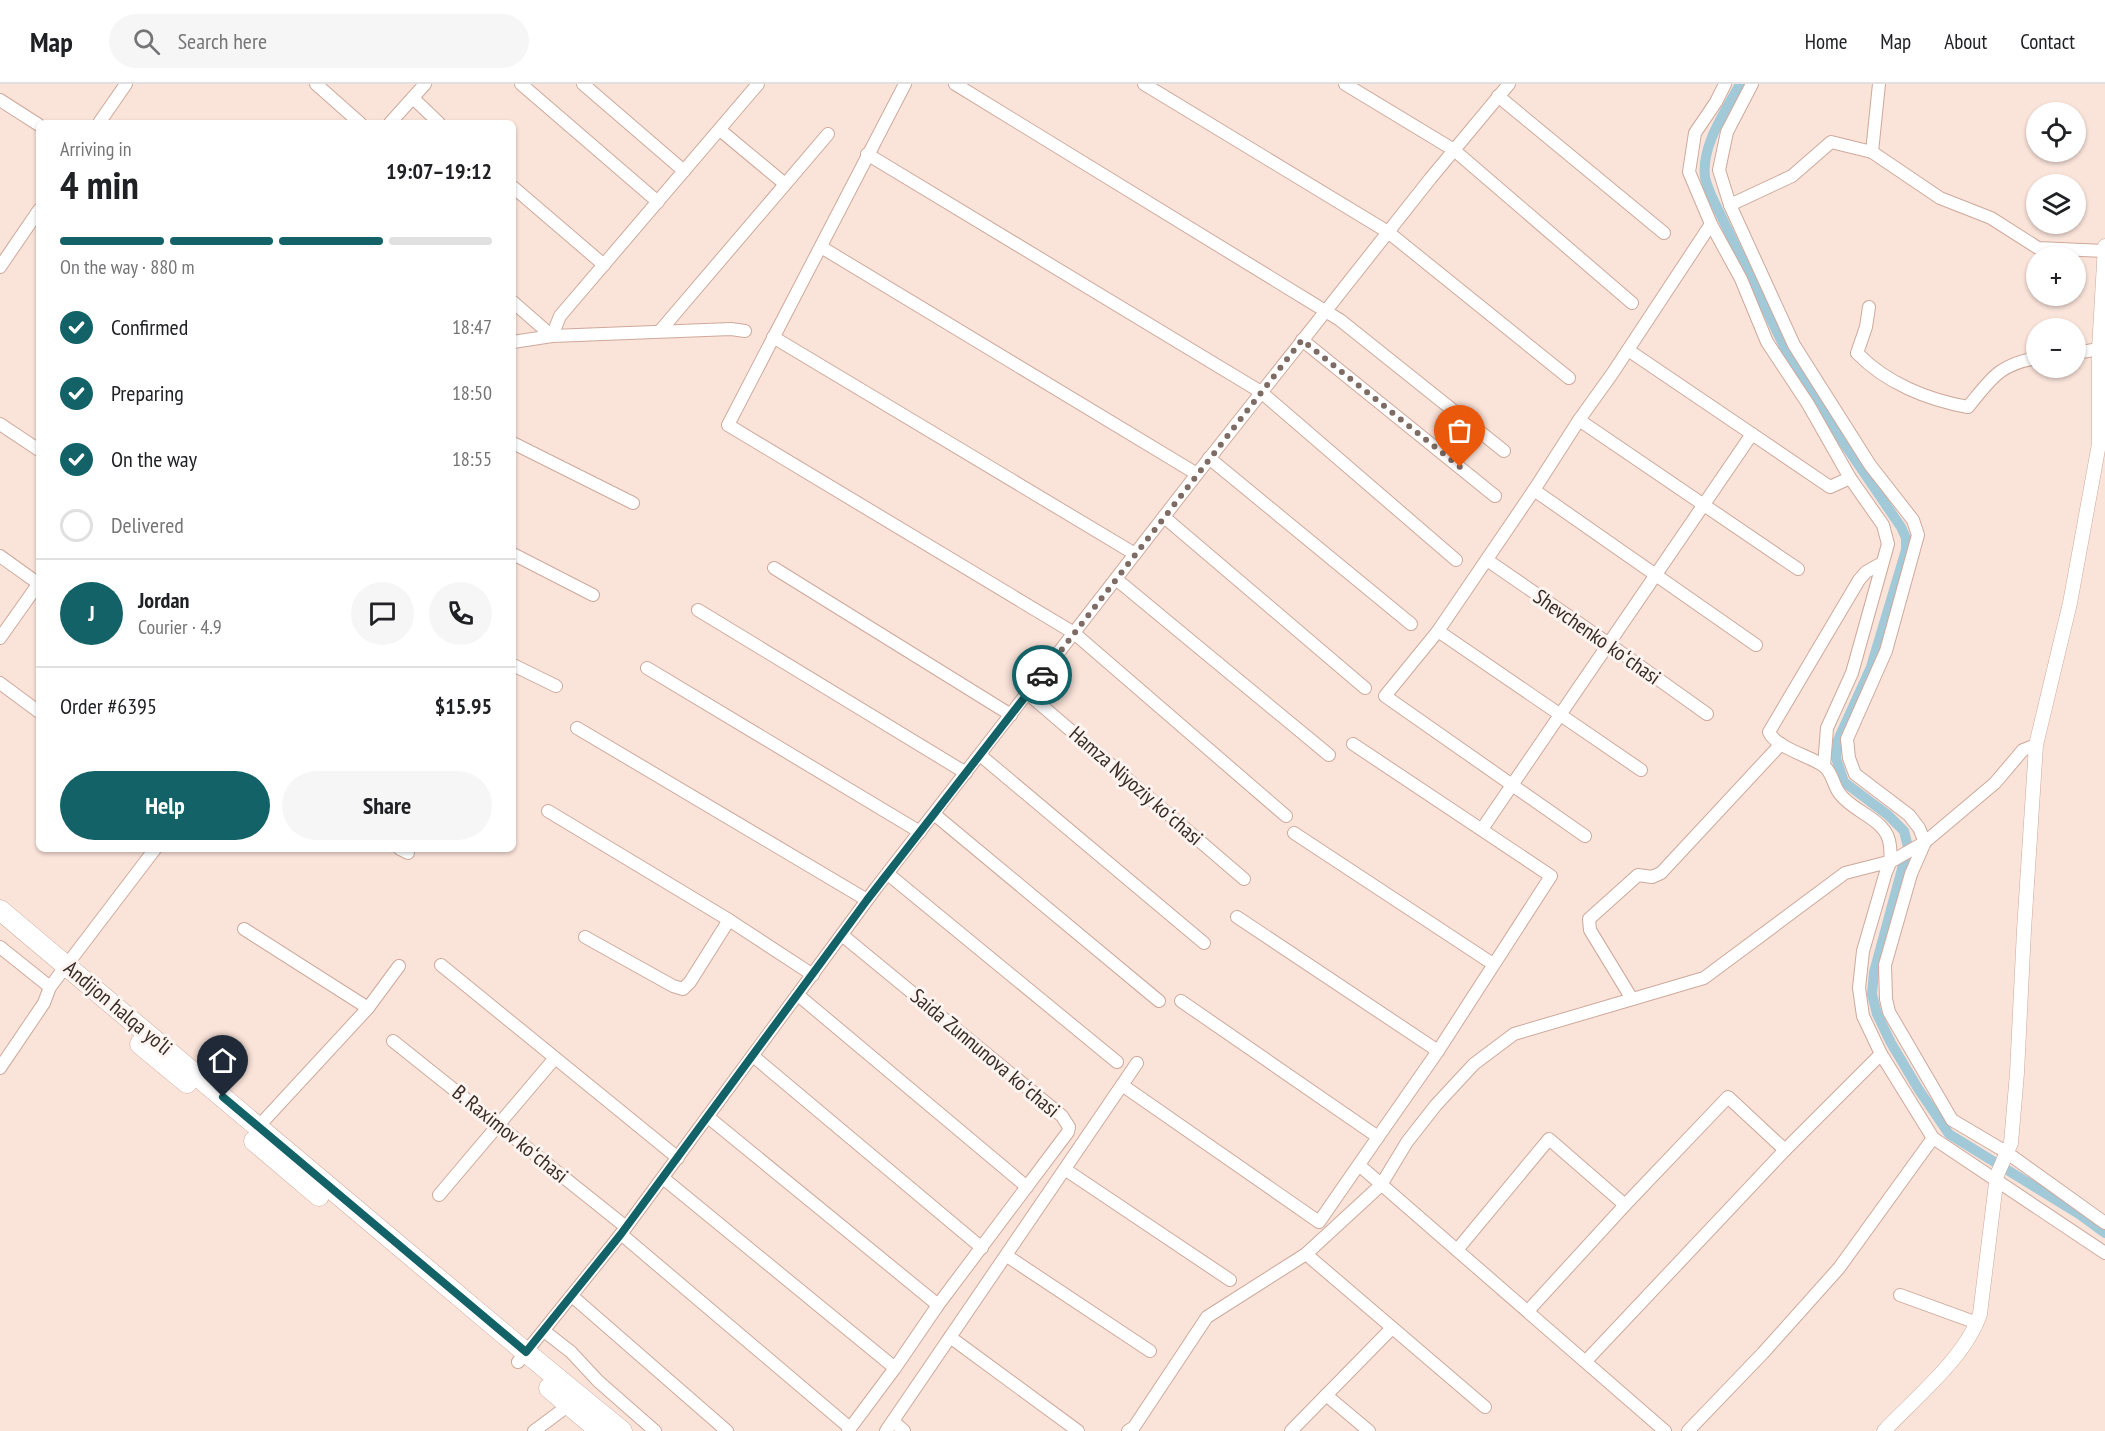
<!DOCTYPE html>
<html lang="en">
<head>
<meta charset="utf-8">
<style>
  body { margin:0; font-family:"PT Sans Narrow",sans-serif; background:#f6f6f6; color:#202124; height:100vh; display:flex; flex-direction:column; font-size:22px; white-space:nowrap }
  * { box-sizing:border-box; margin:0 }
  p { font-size:20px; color:#757577 }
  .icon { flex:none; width:33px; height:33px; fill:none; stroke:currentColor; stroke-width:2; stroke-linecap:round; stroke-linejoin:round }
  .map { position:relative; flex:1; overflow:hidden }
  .panel { position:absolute; left:36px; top:36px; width:480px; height:732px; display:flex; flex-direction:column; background:#fff; border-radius:9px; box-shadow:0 2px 4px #0004 }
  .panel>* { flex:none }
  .tools { position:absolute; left:2026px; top:18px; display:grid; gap:12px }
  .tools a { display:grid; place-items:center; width:60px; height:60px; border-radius:50%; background:#fff; box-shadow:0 2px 4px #0004; font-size:30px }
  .pin { position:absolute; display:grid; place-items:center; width:51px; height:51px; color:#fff; margin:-62px -26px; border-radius:50% 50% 50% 0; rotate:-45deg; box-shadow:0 0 6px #0007 }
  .pin .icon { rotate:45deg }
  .courier { position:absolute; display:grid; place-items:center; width:60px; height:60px; margin:-30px; border:4px solid #126267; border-radius:50%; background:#fff; color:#222; box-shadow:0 2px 8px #0007 }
  .summary em { font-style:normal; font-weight:700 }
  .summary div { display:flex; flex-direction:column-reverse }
  .summary { display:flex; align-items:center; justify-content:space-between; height:102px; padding:0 24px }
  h1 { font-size:39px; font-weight:700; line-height:45px }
  .bar { display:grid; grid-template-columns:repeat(4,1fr); gap:9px 6px; align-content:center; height:72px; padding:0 24px }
  .bar i { height:8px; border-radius:4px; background:#e0e0e0 }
  .bar .current { background:#126267 }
  .bar p { grid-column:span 4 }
  .line { display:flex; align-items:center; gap:15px; padding:0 24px; border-top:2px solid #e0e0e0 }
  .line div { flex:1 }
  .round { display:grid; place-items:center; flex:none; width:63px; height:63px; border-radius:32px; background:#f6f6f6 }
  ol { padding:0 24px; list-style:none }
  li { display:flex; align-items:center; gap:18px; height:66px }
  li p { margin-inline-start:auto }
  li .icon { padding:6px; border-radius:50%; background:#126267; color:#fff; stroke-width:4 }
  li:last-child { color:#757577 }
  li i { width:33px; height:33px; border:3px solid #e0e0e0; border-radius:50% }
  .action { display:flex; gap:12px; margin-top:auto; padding:12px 24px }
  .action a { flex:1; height:69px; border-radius:36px; background:#126267; color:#fff; font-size:24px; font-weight:700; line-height:69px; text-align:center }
  .action a+a { background:#f6f6f6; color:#202124 }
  header { display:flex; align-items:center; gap:36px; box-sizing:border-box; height:84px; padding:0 30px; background:#fff; border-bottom:2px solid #e0e0e0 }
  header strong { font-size:28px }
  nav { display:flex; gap:33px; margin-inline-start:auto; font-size:21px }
  .search { width:420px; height:54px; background:#f6f6f6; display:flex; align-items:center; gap:15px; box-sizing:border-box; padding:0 21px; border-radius:33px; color:#757577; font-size:22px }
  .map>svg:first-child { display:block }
</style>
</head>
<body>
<header>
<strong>Map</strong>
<div class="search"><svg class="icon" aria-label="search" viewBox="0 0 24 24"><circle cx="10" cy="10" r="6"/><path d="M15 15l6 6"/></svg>Search here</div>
<nav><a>Home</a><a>Map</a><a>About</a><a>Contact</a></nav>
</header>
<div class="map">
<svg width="2105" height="1347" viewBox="0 0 2105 1347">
  <rect width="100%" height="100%" fill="#fae3d9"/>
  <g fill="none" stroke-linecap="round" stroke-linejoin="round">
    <path stroke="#a1c9d8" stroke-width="10" d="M1740,0C1726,27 1701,61 1705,93C1706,99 1709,105 1711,111L1789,273L1839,352L1901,443L1906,454V466L1871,583L1838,656L1836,674L1844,698L1888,731L1904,747L1908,763L1874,888L1872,910L1877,930L1891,959L1919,1006L1949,1050L2079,1130L2105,1149"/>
    <defs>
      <g id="minor">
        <path d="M316,0L360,39"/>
        <path d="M521,0L658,118"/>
        <path d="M583,0L684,87"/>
        <path d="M905,0L728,341L1074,549L1286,732"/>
        <path d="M955,0L1340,236L1504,367"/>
        <path d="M1144,0L1388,148L1569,294"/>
        <path d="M1345,0L1454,66L1632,219"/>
        <path d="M1725,0L1716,18L1695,49L1689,88L1711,140L1741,195L1767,258L1808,320L1850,394L1830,403L1752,350"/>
        <path d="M1752,0L1727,48L1719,86L1730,121L1792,92L1831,58L1872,68L1940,114L1991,134L2038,164L2104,167"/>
        <path d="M1498,12L1664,149"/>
        <path d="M413,14L439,39"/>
        <path d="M0,16L39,41"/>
        <path d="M99,39L126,0"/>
        <path d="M390,39L425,0"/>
        <path d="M720,46L785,100"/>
        <path d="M1872,68L1879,0"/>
        <path d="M867,70L1261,308L1456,476"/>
        <path d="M513,103L604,181"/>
        <path d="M1730,121L1794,261L1870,381L1913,436L1918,451L1886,567L1847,655L1849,674L1855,690L1909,731L1919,744L1925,758L1911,790L1885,881L1886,915L1889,928L1952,1036L2006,1068L2105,1139"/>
        <path d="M821,163L1197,390"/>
        <path d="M0,183L39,126"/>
        <path d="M513,218L552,252L731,245L745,247"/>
        <path d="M1869,223L1866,243L1857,269C1886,299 1928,316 1968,323C1991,295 1999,280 2037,274"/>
        <path d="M660,247L828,50"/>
        <path d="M773,253L1135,470"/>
        <path d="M1302,256L1495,412"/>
        <path d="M513,258L552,252L560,232L758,0"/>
        <path d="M2076,269L2099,265"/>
        <path d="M1579,336L1798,485"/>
        <path d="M0,340L39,366"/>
        <path d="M513,359L633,419"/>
        <path d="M1209,374L1411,540"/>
        <path d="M1534,406L1756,561"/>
        <path d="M1164,433L1365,604"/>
        <path d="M513,470L593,511"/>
        <path d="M0,472L39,500"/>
        <path d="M1487,476L1609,560L1707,630"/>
        <path d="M1882,479L1866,488L1859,496L1769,648C1776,664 1810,672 1824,682C1833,689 1833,702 1840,710C1855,730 1888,735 1890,762C1891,773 1891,778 1886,788L1863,867L1859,904L1863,932L1881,970L1933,1054L2105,1169"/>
        <path d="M774,484L1011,631"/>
        <path d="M1116,495L1329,671"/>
        <path d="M698,526L966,689"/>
        <path d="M1438,547L1641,686"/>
        <path d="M0,554L39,499"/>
        <path d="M513,581L556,602"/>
        <path d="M647,584L920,748"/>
        <path d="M0,599L39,628"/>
        <path d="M1027,609L1244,795"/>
        <path d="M577,644L867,816"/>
        <path d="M1353,660L1551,792L1438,967L1378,1053"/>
        <path d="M980,671L1204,859"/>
        <path d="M1824,682L1827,644L1852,589L1888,460L1883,441L1850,394"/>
        <path d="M548,727L729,836L813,891"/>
        <path d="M934,730L1159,917"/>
        <path d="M1482,745L1752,350L1628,266"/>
        <path d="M1294,749L1493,880"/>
        <path d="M1585,752L1385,612L1438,547L1534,406L1579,336L1612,290L1711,140"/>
        <path d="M400,765L408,769"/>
        <path d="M888,790L1117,978"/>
        <path d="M1237,833L1438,967"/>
        <path d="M244,845L368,924"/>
        <path d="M842,851L1062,1032L1069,1043L1068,1048L938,1221L895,1284"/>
        <path d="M585,853L673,902L683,905L690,898L729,836"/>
        <path d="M0,863L50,903"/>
        <path d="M441,881L678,1074"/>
        <path d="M798,911L1027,1103"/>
        <path d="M1632,915L1590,846L1589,835L1638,791L1652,793L1661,789L1781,660"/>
        <path d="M393,957L626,1143"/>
        <path d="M753,972L982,1164"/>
        <path d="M0,984L44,919L50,903L155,765"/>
        <path d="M1122,1001L1319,1138L1378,1053L1181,917"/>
        <path d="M708,1033L938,1221"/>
        <path d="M258,1043L368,924L399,882"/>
        <path d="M1785,1066L1881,970"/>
        <path d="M1359,1081L1665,1347"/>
        <path d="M1066,1086L1230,1196"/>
        <path d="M663,1094L895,1284L848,1347"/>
        <path d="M439,1111L555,974"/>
        <path d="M621,1150L850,1344"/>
        <path d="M1457,1166L1549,1055L1625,1121"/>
        <path d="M1306,1170L1485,1323"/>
        <path d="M1007,1172L1150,1267"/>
        <path d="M1900,1211L1977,1239"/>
        <path d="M572,1212L727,1347"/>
        <path d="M1528,1227L1625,1121L1728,1013L1785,1066L1586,1277"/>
        <path d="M544,1247L571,1268L598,1297L655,1347"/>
        <path d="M950,1253L1078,1347"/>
        <path d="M518,1278L621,1150L876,804L1197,390L1430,95L1509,0"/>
        <path d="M1326,1311L1369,1347"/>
        <path d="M893,1337L904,1347"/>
        <path d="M534,1347L569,1321"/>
        <path d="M886,1347L1137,979"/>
        <path d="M1128,1347L1134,1343L1207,1233L1306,1170L1381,1101L1407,1058L1436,1021L1474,980L1514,950L1704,894L1845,789L1892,777L1925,758L1995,699L2023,666L2036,661"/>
        <path d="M1291,1347L1392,1244"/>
        <path d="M1688,1347L1763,1269L1839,1184L1933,1054"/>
      </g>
      <path id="tertiary" d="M1884,1347C1915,1314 1966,1273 1980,1230L1997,1091L2011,1059L2017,989L2024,846L2036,661L2070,519L2099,360V265L2105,162"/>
      <g id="trunk">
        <path d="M0,826L517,1261L622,1347"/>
        <path d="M140,960L187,999"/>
        <path d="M254,1057L319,1112"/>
        <path d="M549,1304L600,1347"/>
      </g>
    </defs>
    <use href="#minor" stroke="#cea99b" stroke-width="14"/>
    <use href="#tertiary" stroke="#cea99b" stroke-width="15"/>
    <use href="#trunk" stroke="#cea99b" stroke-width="21"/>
    <use href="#minor" stroke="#fff" stroke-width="12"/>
    <use href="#tertiary" stroke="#fff" stroke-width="14"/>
    <use href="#trunk" stroke="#fff" stroke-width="20"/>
  </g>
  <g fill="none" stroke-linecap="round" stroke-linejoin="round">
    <path stroke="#7d6b64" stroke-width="6" stroke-dasharray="0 10.8" d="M1042,591L1302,256L1460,383"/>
    <path stroke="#126267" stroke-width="8" d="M223,1013L526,1268L621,1150L867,816L1042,591"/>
  </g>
  <g text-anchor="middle" stroke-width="6" stroke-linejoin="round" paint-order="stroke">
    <g font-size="21" fill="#392b25" stroke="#fcf4f0">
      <text transform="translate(1597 553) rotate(35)" y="7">Shevchenko koʻchasi</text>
      <text transform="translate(1136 702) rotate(41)" y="7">Hamza Niyoziy koʻchasi</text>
      <text transform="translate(118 924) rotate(40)" y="7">Andijon halqa yo‘li</text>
      <text transform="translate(985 969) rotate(40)" y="7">Saida Zunnunova koʻchasi</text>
      <text transform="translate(510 1050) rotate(39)" y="7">B. Raximov koʻchasi</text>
    </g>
  </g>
</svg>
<div class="tools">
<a><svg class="icon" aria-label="locate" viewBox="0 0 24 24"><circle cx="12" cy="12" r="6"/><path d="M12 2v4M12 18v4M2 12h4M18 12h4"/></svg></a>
<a><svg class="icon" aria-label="layers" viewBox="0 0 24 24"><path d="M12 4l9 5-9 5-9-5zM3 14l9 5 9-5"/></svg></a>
<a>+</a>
<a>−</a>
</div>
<div class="pin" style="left:1460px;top:383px;background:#ea580c"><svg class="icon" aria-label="bag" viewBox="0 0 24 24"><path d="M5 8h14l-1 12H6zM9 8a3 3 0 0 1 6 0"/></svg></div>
<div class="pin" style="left:223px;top:1013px;background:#1f2937"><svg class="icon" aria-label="home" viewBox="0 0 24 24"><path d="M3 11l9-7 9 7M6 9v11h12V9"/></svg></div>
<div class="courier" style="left:1042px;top:591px"><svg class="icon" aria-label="car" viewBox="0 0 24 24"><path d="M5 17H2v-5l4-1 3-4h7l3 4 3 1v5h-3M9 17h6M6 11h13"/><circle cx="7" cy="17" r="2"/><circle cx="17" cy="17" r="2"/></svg></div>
<section class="panel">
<div class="summary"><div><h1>4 min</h1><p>Arriving in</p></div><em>19:07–19:12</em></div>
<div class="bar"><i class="current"></i><i class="current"></i><i class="current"></i><i></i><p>On the way · 880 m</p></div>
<ol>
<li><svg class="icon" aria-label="check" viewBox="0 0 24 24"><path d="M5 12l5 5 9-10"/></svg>Confirmed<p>18:47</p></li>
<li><svg class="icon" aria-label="check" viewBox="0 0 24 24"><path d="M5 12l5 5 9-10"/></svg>Preparing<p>18:50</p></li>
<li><svg class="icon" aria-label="check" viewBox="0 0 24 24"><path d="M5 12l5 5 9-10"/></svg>On the way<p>18:55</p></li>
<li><i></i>Delivered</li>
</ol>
<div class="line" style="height:108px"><b class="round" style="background:#126267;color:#fff">J</b><div><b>Jordan</b><p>Courier · 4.9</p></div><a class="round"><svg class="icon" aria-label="chat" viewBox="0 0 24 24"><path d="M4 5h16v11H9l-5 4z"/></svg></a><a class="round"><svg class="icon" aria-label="phone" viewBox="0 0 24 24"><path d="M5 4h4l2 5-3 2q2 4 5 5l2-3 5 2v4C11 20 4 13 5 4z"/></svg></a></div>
<div class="line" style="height:78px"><div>Order #6395</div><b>$15.95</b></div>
<div class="action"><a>Help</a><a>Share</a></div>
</section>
</div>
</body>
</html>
